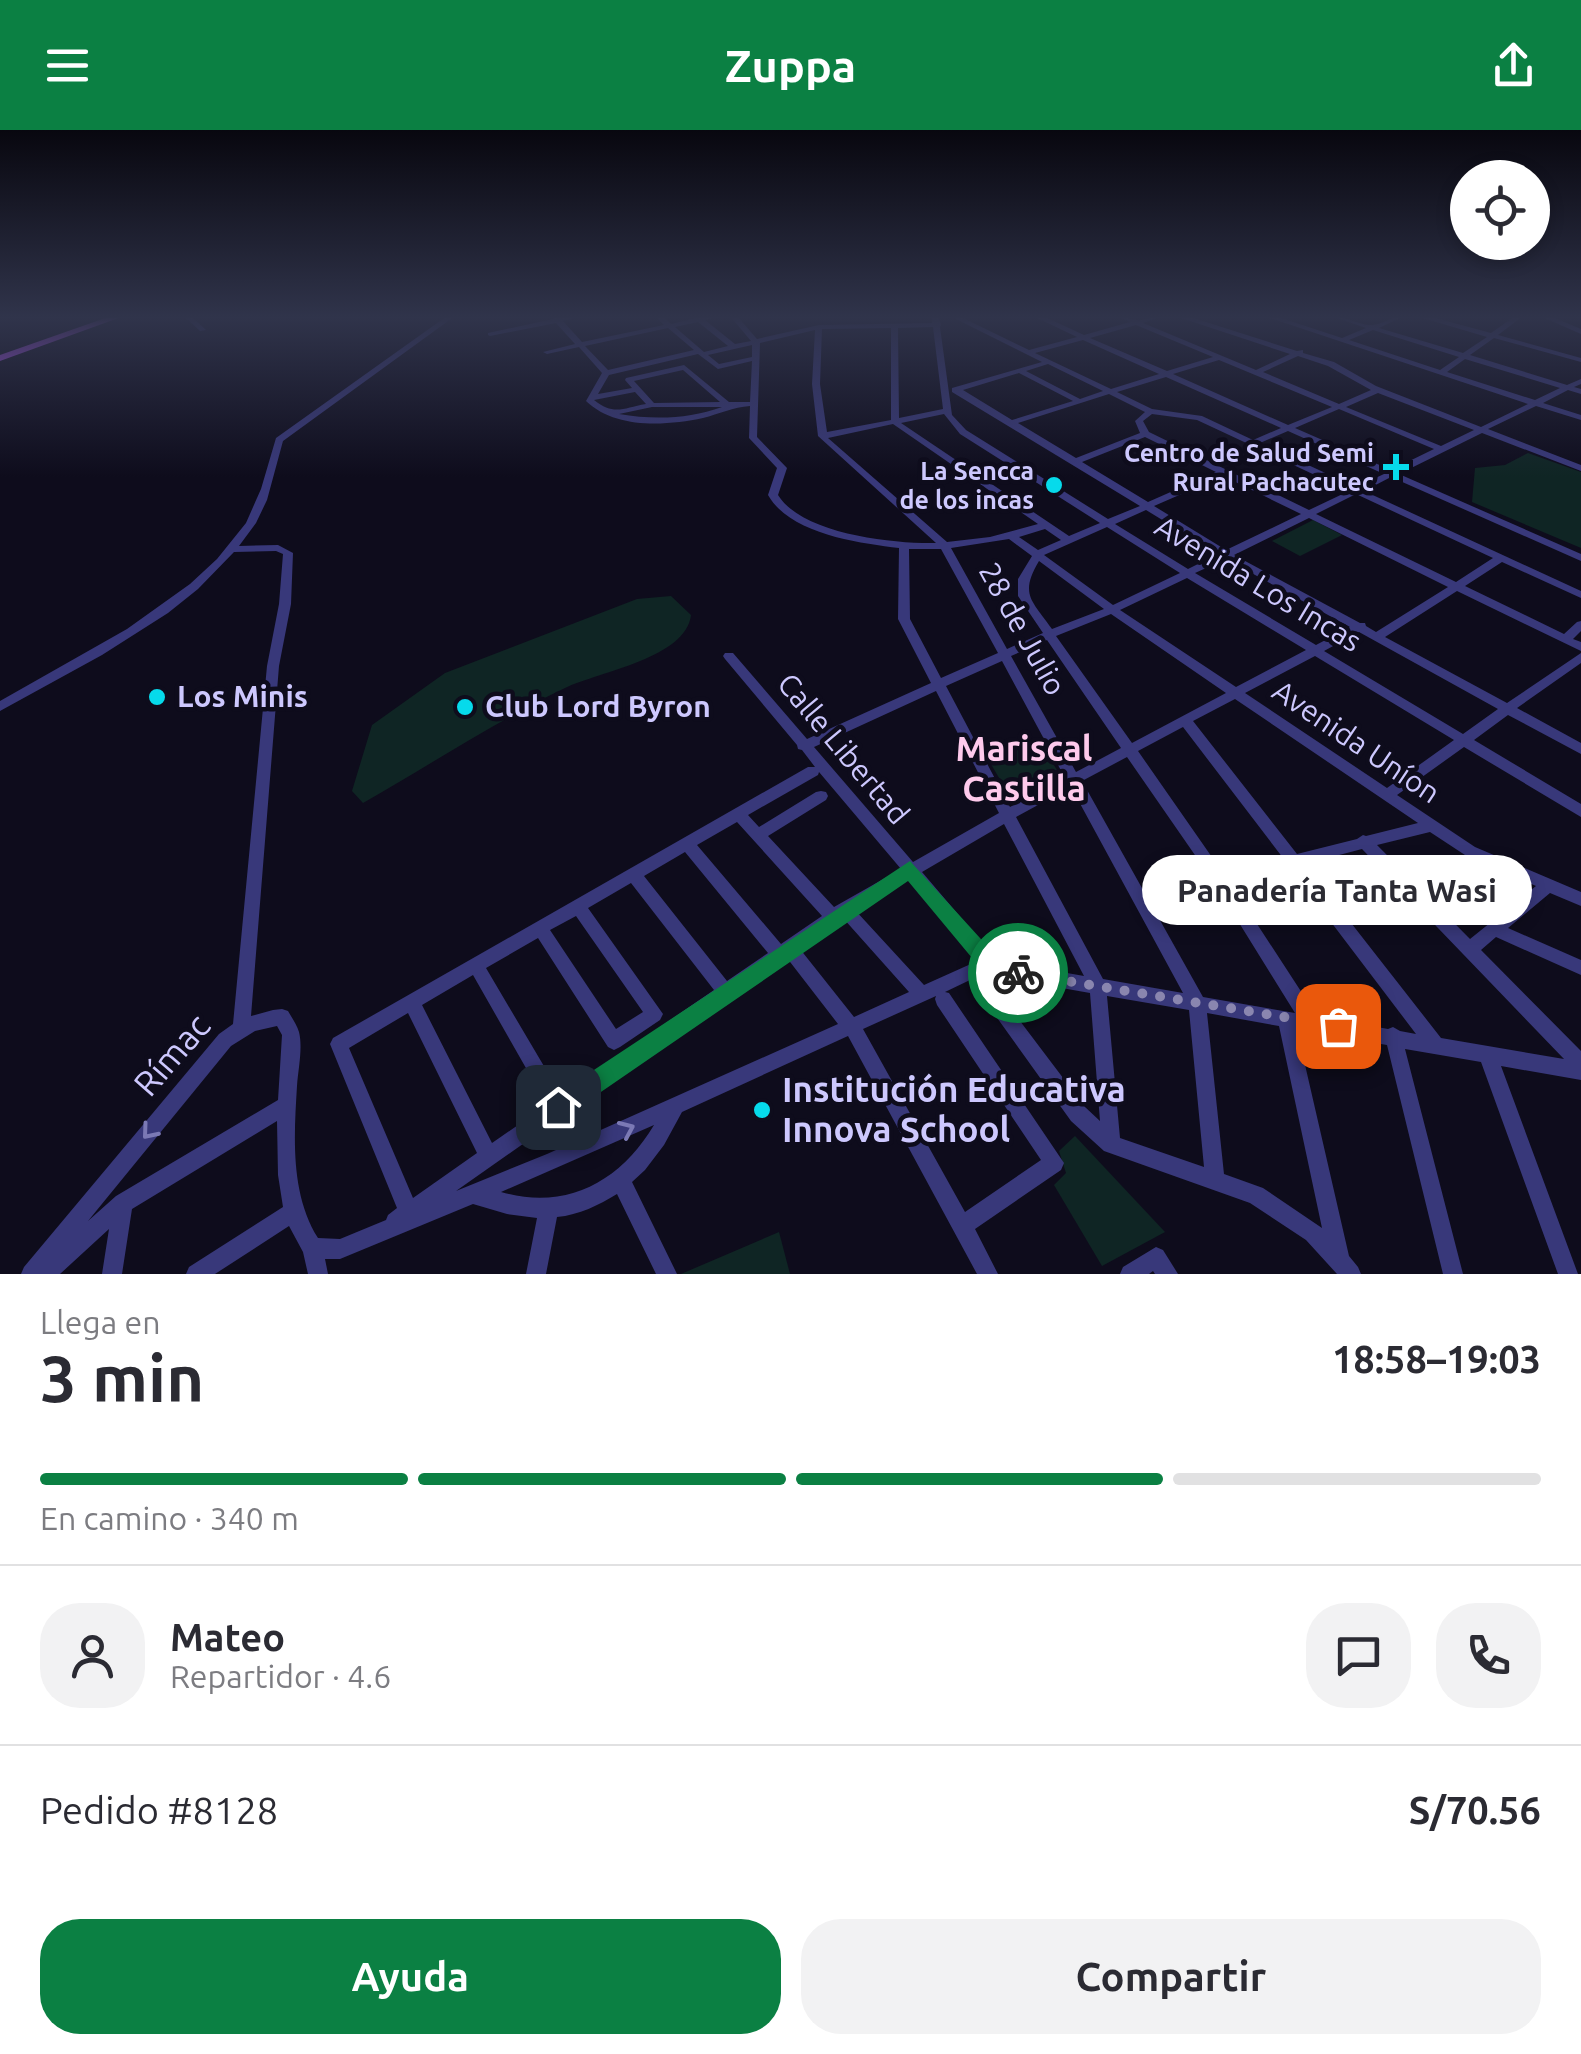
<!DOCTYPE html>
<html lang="es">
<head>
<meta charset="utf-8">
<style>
  body { margin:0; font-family:Ubuntu,sans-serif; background:#f2f2f3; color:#2b2b33; height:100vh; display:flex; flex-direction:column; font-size:38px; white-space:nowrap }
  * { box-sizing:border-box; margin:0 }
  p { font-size:32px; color:#7c7c81 }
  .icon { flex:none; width:55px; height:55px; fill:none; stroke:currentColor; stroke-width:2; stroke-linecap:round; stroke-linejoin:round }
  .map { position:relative; height:1144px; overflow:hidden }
  .side { display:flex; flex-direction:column; background:#fff; flex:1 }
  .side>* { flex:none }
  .buttons { position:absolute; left:1450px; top:30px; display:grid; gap:20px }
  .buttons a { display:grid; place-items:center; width:100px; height:100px; border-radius:50%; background:#fff; box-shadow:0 5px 15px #0003; font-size:50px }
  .pin { position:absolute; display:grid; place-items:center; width:85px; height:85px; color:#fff; margin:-42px; border-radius:20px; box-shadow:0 5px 15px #0006 }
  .courier { position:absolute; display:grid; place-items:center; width:100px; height:100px; margin:-50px; border:8px solid #0b8043; border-radius:50%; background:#fff; color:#222; box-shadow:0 2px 12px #0007 }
  .bubble { position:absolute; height:70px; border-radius:35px; background:#fff; box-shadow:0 5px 15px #0003; font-size:32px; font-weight:600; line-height:70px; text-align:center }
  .headline em { font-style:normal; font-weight:600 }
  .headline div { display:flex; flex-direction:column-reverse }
  .headline { display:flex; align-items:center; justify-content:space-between; height:170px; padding:0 40px }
  h1 { font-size:65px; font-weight:600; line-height:75px }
  .bar { display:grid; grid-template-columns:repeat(4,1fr); gap:15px 10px; align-content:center; height:120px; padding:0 40px }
  .bar i { height:12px; border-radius:8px; background:#e1e1e2 }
  .bar .active { background:#0b8043 }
  .bar p { grid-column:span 4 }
  .line { display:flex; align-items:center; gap:25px; padding:0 40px; border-top:2px solid #e1e1e2 }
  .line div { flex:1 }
  .round { display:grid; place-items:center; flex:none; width:105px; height:105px; border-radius:40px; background:#f2f2f3 }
  .primary-button { display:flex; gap:20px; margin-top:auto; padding:20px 40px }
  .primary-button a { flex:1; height:115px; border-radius:40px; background:#0b8043; color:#fff; font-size:40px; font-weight:600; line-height:115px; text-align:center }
  .primary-button a+a { background:#f2f2f3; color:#2b2b33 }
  header { display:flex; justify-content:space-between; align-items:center; height:130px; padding:0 40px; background:#0b8043; color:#fff; font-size:45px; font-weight:600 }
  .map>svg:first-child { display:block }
</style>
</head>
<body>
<header><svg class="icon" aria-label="menu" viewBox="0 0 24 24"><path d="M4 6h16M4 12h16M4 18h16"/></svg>Zuppa<svg class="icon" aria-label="share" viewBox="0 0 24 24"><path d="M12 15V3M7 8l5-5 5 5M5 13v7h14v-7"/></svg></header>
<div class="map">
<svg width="1581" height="1144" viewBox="0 0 1581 1144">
  <rect width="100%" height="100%" fill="#0e0c1c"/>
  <g fill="#0f2524">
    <path d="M1528,323L1581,342V418L1472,372L1475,338L1505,335Z"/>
    <path d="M1313,390L1342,405L1300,426L1272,411Z"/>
    <path d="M671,466L691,485C686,528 601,541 565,558C496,591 430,635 363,673L352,661L372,595L445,543L637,469Z"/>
    <path d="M1041,615L1059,643L1012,670L985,624Z"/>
    <path d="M1075,1006L1165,1102L1102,1136L1054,1055L1066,1043L1059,1021Z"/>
    <path d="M779,1102L790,1144H681Z"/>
  </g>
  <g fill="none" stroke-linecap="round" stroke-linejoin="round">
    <g fill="#38387a" fill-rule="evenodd">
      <path d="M184,186H191L206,200L200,201Z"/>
      <path d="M447,186H455L283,311L267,370L256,393L239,416L278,415L293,423L291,474L279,536L251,886L273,880L282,879L288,881C292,888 297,895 299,902C303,918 298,940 297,956C294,1006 290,1063 318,1108L340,1109L386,1090L388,1085L397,1078L330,914L333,908L808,637H815L802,620L798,619L797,615L725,529L723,526L725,523H733L807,609L931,553L898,489L899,418C858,413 790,404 768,365L777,338L749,308L750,276C733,277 719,284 703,288C665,296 615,299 586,271L602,243L579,217L547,224L543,222L575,214L556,193L490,206L488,205V203L553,189L551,186H582L563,191L582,212L664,195L655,186H663L671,194L704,186H719L705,190L735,214L751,211L730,186H737L757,209L819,195L932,193V186H938L941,195L940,197L952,285L966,300L1108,389L1140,376L952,262V258L1042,232L950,186H959L1029,220L1077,207L1033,186H1043L1084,205L1130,192L1118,186C1125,186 1131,190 1137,190C1142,191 1155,186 1163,186L1143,193L1256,240L1290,224L1175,186H1187L1297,221L1303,220V223L1334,232L1376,256L1481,297L1528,274L1264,186H1275L1342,208L1366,198L1331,186C1345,186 1362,196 1372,195C1382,195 1391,186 1404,186L1379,198L1463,223L1487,207L1416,186H1428L1491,203L1515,186H1523L1498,205L1581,228V232L1494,208L1470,225L1567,255L1581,249V254L1574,257L1581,259V264L1568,260L1543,273L1581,285V290L1536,276L1488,299L1581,335V341L1482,303L1399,344L1581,424V431L1391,347L1364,361L1581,461V468L1502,432L1465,456L1564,504L1577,492L1581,491V501L1573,509L1581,512V521L1457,461L1385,507L1507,573L1581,523V533L1517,578L1581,613V624L1508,585L1474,610L1581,674V687L1464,617L1397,665L1475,717L1581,762V776L1550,763L1508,798L1581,830V845L1496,807L1481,820L1581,921V950L1501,936L1578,1144H1558L1481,932L1405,919L1463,1144H1443L1387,915L1297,900L1349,1126L1358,1137L1361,1144H1337L1306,1110L1250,1073L1104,1021L1071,991L970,850L945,862L949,863L1064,1033L1061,1040L975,1099L998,1144H977L848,906L682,982L664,1015L645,1040L632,1052L677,1144H656L617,1064C599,1075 579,1085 557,1087L546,1144H526L537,1088L507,1084L473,1074L340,1129H325L328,1144H308L303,1122L289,1096L215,1144H186L189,1137L283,1077L278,1045L277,991L132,1079L122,1144H102L109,1099L60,1144H21L24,1137L219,904L233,894L267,536L279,474L283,424L276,421L234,422L198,459L168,483L102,525L0,581V571L127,499L190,454L217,429L246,393L261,359L276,308ZM698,192L728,216L704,222L675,197ZM1136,195L1213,227L1167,241L1090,208ZM933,197L943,279L899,288L898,198ZM668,198L694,220L608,240L585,216ZM891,198V290L827,302L820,254L822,199ZM815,200L812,254L818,306L936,413C893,414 802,404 778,365L787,338L757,307L760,213ZM1373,200L1459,227L1440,240L1349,210ZM1083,210L1159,244L1111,259L1035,223ZM752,215V227L719,234L708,225ZM698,224L718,239L752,231L750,272H729L684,235L626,248L625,250L632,258L598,264L609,245ZM1298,226L1328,236L1371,260L1339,274L1263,242ZM1465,229L1560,258L1535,270L1447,242ZM1219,230L1332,277L1288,295L1173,244ZM1048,234L1103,261L1080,269L1026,241ZM683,240L720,272L654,273L634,251ZM1019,243L1073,271L1012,290L963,260ZM1166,247L1281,298L1253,310L1202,286L1152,279L1117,262ZM635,262L646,274C623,278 614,286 594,270ZM1378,263L1474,300L1441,316L1346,277ZM1109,264L1145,282L1135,291L1140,303L1076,328L1018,293ZM652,277H722C689,289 654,290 619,284ZM1339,279L1434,319L1391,340L1295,298ZM944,284L960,304L1100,393L1069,406L901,293ZM1152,284L1197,290L1349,361L1309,380L1149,302L1143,291ZM893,294L1038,394L990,407L947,412L828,308ZM1288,301L1384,344L1356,357L1260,313ZM1145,307L1216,342L1148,372L1082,332ZM1223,346L1301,384L1226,420L1154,376ZM1356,364L1493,428L1456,452L1316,384ZM1146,380L1218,424L1188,439L1115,394ZM1309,388L1448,457L1376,502L1366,496L1365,493H1360L1234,425ZM1107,397L1180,443L1113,475L1044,425ZM1045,399L1061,410L1038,420L1019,407ZM1009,409L1032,426L1018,449V466L1043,503L1007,519L951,418ZM909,419H941L998,523L941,548L910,489ZM1226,429L1350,497L1316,515L1195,443ZM1039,431L1104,479L1052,499C1032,470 1019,465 1039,431ZM1187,448L1306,520L1236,557L1120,480ZM1111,484L1226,563L1132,613L1056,506ZM1359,502L1498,579L1463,604L1324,521ZM1047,510L1121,618L1076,642L1011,526ZM1315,526L1454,610L1387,658L1245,563ZM1002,531L1065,648L1010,677L946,556ZM936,561L999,683L913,732L814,617ZM1235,569L1418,693L1366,706L1363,705L1357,709L1297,724L1193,591ZM1183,597L1283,728L1223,743L1138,621ZM1127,627L1215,754L1295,883L1203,867L1082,651ZM819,642L901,739L834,777L768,706L826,670L828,666L826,662L821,661L816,662L759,697L748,685L818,645ZM1071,657L1183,863L1103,849L1016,687ZM737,692L822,786L781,814L697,715ZM1004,694L1084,846L1039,838L1002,836L922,742ZM1430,702L1465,725L1536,756L1470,809L1377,715ZM1362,719L1564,929L1441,908L1305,734ZM685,722L768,823L727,851L644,746ZM1290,738L1416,904L1400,901L1393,897L1388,899L1317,886L1231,754ZM909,749L981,834L973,833L924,855L855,780ZM631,753L714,860L561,965L486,838L538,808L608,917L614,920L620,917L660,890L663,884L588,778ZM576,786L643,882L616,899L550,800ZM843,788L909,862L854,887L800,819ZM787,828L838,894L547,1024L456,1061ZM473,845L547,975L492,1013L422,875ZM989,850L1039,854L1090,863L1100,991L1085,977ZM936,866L935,869L937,875L1041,1030L965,1082L863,899ZM1107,866L1189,880L1204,1037L1120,1008ZM408,883L477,1023L413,1068L349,918ZM1207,883L1279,896L1322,1098L1263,1058L1224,1044ZM277,896L282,905L278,970L116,1066L88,1091L231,916L255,901ZM654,995C620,1052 566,1081 501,1062Z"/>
      <path d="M1540,186H1550L1581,199V204Z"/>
      <path d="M1156,1117L1163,1120L1178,1144H1155L1153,1141L1149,1144H1120L1123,1137Z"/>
    </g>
    <path fill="#b752fb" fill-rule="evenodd" d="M111,186H124L0,231V225Z"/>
  </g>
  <defs><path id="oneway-chevron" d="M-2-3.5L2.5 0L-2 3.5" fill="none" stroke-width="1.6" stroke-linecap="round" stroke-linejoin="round" transform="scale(2.5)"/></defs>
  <g stroke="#7b79b5">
    <use href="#oneway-chevron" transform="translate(627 999) rotate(-24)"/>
    <use href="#oneway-chevron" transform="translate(149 1002) rotate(130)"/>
  </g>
  <linearGradient id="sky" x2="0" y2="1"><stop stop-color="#08070f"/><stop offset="0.54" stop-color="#30344b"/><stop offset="1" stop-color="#30344b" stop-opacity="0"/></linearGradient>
  <rect width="1581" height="347" fill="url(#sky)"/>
  <path fill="#0b8043" d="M910,731L1000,830L1025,836V850L1018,853L987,846L908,751L566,986L558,989L550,986L546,977L550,969Z"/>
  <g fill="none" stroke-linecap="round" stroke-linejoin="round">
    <path stroke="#8a86af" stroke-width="10" stroke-dasharray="0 18" d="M1018,843L1338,896"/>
  </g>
  <g fill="#06daeb" stroke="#0e0c1c" stroke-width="4">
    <path d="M1391 322h10v10h10v10h-10v10h-10v-10h-10v-10h10z"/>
    <circle cx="1054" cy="355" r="10"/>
    <circle cx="157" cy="567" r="10"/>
    <circle cx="465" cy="577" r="10"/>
    <circle cx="762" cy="980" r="10"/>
  </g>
  <g text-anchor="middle" stroke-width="9" stroke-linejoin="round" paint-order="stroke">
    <g font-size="25" font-weight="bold" fill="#cdc8fe" stroke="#0e0c1c" text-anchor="end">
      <text x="1374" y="332">Centro de Salud Semi<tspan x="1374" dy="29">Rural Pachacutec</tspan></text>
      <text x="1034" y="350">La Sencca<tspan x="1034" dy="29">de los incas</tspan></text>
    </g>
    <g font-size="30" fill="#cdc8fe" stroke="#0e0c1c">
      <text transform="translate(1258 454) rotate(31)" y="10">Avenida Los Incas</text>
      <text transform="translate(1022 499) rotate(61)" y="10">28 de Julio</text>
      <text transform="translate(1356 612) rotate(34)" y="10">Avenida Uníon</text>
      <text transform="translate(843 619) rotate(50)" y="10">Calle Libertad</text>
    </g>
    <g font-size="30" font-weight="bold" fill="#cdc8fe" stroke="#0e0c1c" text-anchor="start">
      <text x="177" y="577">Los Minis</text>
      <text x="485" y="587">Club Lord Byron</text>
    </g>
    <g font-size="35" font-weight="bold" fill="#fecaec" stroke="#0e0c1c">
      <text x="1024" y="631">Mariscal<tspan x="1024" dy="40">Castilla</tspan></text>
    </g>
    <g font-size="35" fill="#cdc8fe" stroke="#0e0c1c">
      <text transform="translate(172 925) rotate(-49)" y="12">Rímac</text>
    </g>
    <g font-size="35" font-weight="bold" fill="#cdc8fe" stroke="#0e0c1c" text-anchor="start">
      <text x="782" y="972">Institución Educativa<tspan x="782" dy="40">Innova School</tspan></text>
    </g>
  </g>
</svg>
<div class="buttons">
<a><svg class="icon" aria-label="locate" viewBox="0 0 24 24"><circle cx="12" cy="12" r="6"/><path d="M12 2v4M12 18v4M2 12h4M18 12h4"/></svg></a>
</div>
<div class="pin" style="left:1338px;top:896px;background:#ea580c"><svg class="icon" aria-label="bag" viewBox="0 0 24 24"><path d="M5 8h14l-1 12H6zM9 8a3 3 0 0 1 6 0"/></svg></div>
<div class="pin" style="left:558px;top:977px;background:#1f2937"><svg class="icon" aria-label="home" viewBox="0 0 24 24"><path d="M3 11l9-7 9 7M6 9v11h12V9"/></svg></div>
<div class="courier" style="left:1018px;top:843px"><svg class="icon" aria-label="bike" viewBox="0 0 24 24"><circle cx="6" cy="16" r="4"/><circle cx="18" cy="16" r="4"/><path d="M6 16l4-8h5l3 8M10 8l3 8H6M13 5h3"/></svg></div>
<div class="bubble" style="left:1142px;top:725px;width:390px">Panadería Tanta Wasi</div>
</div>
<section class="side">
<div class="headline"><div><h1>3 min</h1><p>Llega en</p></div><em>18:58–19:03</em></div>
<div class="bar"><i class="active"></i><i class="active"></i><i class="active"></i><i></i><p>En camino · 340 m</p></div>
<div class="line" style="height:180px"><a class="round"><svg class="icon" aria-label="person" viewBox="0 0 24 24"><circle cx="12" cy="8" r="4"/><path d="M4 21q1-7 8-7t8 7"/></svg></a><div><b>Mateo</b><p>Repartidor · 4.6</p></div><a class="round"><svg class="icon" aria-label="chat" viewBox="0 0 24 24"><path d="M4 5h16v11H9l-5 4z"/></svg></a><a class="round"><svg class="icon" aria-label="phone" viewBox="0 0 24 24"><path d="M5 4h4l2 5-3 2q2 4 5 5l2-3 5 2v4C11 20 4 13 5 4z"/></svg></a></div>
<div class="line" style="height:130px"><div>Pedido #8128</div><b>S/70.56</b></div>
<div class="primary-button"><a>Ayuda</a><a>Compartir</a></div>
</section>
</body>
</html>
